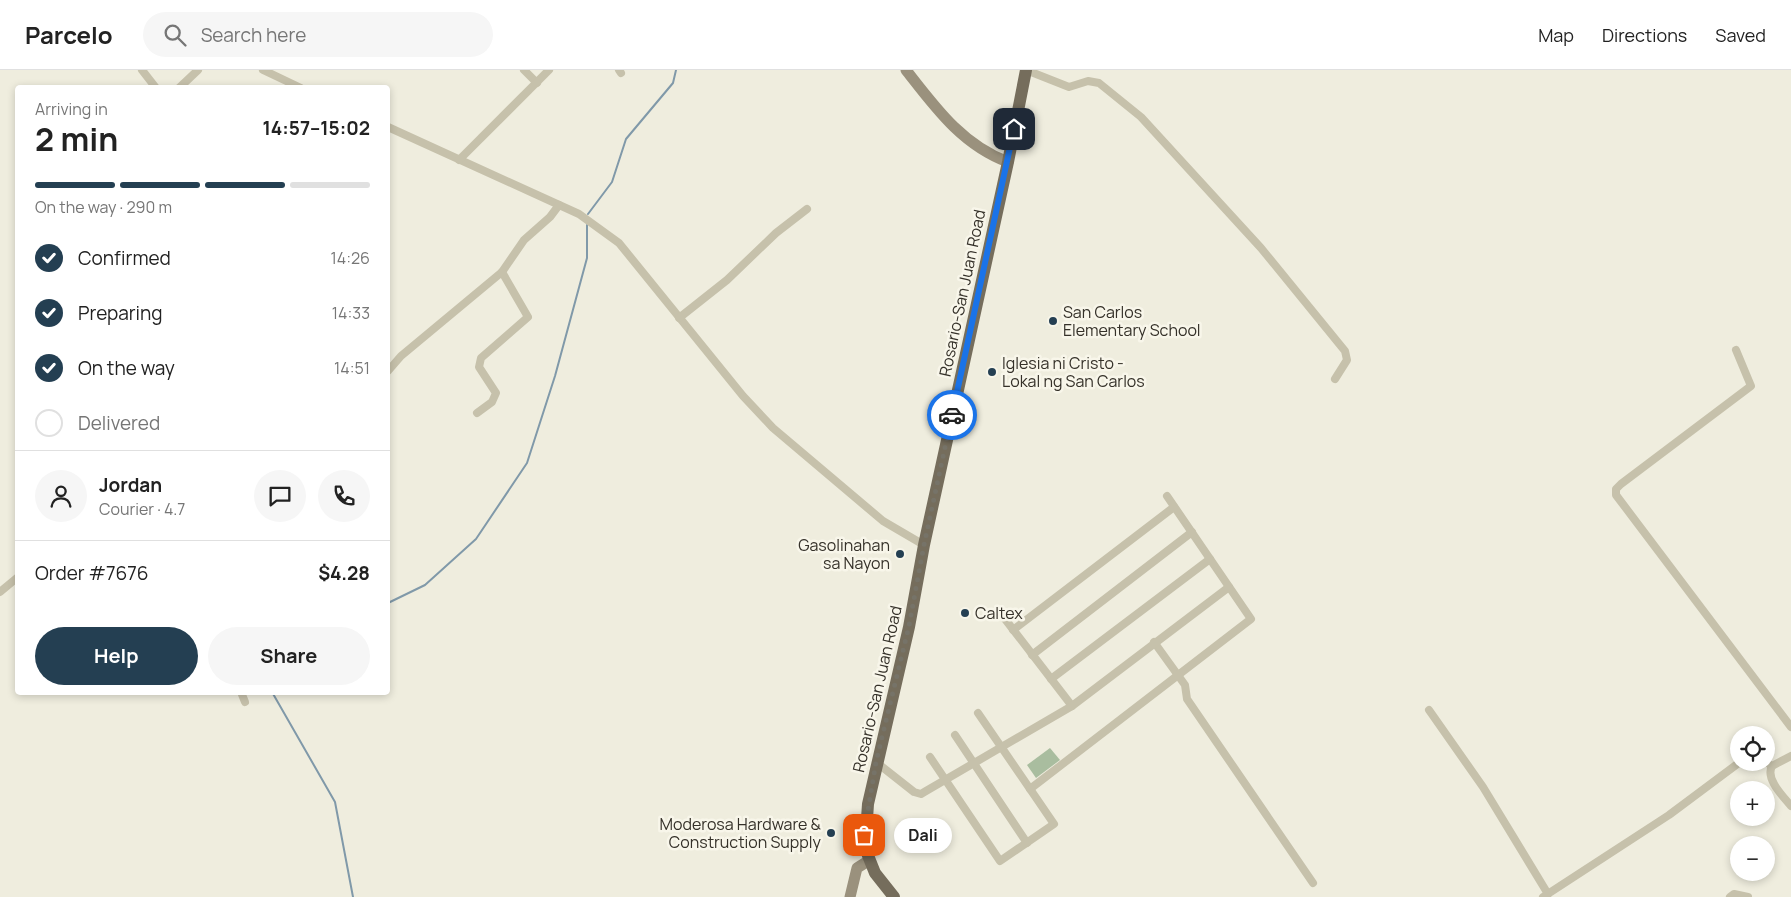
<!DOCTYPE html>
<html lang="en">
<head>
<meta charset="utf-8">
<style>
  body { margin:0; font-family:Manrope,sans-serif; background:#f6f6f6; color:#222; height:100vh; display:flex; flex-direction:column; font-size:19px; white-space:nowrap }
  * { box-sizing:border-box; margin:0 }
  p { font-size:16px; color:#767676 }
  .icon { flex:none; width:28px; height:28px; fill:none; stroke:currentColor; stroke-width:2; stroke-linecap:round; stroke-linejoin:round }
  .map { position:relative; flex:1; overflow:hidden }
  .side { position:absolute; left:15px; top:15px; width:375px; height:610px; display:flex; flex-direction:column; background:#fff; border-radius:5px; box-shadow:0 2px 8px #0003 }
  .side>* { flex:none }
  .fabs { position:absolute; left:1730px; top:656px; display:grid; gap:10px }
  .fabs a { display:grid; place-items:center; width:45px; height:45px; border-radius:50%; background:#fff; box-shadow:0 2px 8px #0003; font-size:25px }
  .pin { position:absolute; display:grid; place-items:center; width:42px; height:42px; color:#fff; margin:-21px; border-radius:10px; box-shadow:0 2px 8px #0006 }
  .courier { position:absolute; display:grid; place-items:center; width:50px; height:50px; margin:-25px; border:4px solid #1a73e8; border-radius:50%; background:#fff; color:#222; box-shadow:0 1px 6px #0007 }
  .bubble { position:absolute; height:35px; border-radius:18px; background:#fff; box-shadow:0 2px 8px #0003; font-size:16px; font-weight:700; line-height:35px; text-align:center }
  .overview em { font-style:normal; font-weight:700 }
  .overview div { display:flex; flex-direction:column-reverse }
  .overview { display:flex; align-items:center; justify-content:space-between; height:85px; padding:0 20px }
  h1 { font-size:32px; font-weight:700; line-height:38px }
  .bar { display:grid; grid-template-columns:repeat(4,1fr); gap:8px 5px; align-content:center; height:60px; padding:0 20px }
  .bar i { height:6px; border-radius:4px; background:#e0e0e0 }
  .bar .current { background:#243f52 }
  .bar p { grid-column:span 4 }
  .line { display:flex; align-items:center; gap:12px; padding:0 20px; border-top:1px solid #e0e0e0 }
  .line div { flex:1 }
  .round { display:grid; place-items:center; flex:none; width:52px; height:52px; border-radius:26px; background:#f6f6f6 }
  ol { padding:0 20px; list-style:none }
  li { display:flex; align-items:center; gap:15px; height:55px }
  li p { margin-inline-start:auto }
  li .icon { padding:5px; border-radius:50%; background:#243f52; color:#fff; stroke-width:4 }
  li:last-child { color:#767676 }
  li i { width:28px; height:28px; border:2px solid #e0e0e0; border-radius:50% }
  .action { display:flex; gap:10px; margin-top:auto; padding:10px 20px }
  .action a { flex:1; height:58px; border-radius:30px; background:#243f52; color:#fff; font-size:20px; font-weight:700; line-height:58px; text-align:center }
  .action a+a { background:#f6f6f6; color:#222 }
  header { display:flex; align-items:center; gap:30px; box-sizing:border-box; height:70px; padding:0 25px; background:#fff; border-bottom:1px solid #e0e0e0 }
  header strong { font-size:24px }
  nav { display:flex; gap:28px; margin-inline-start:auto; font-size:18px }
  .search { width:350px; height:45px; background:#f6f6f6; display:flex; align-items:center; gap:12px; box-sizing:border-box; padding:0 18px; border-radius:28px; color:#767676; font-size:19px }
  .map>svg:first-child { display:block }
</style>
</head>
<body>
<header>
<strong>Parcelo</strong>
<div class="search"><svg class="icon" aria-label="search" viewBox="0 0 24 24"><circle cx="10" cy="10" r="6"/><path d="M15 15l6 6"/></svg>Search here</div>
<nav><a>Map</a><a>Directions</a><a>Saved</a></nav>
</header>
<div class="map">
<svg width="1791" height="827" viewBox="0 0 1791 827">
  <rect width="100%" height="100%" fill="#efedde"/>
  <path fill="#a9bd9f" d="M1050,678L1060,690L1036,708L1027,695Z"/>
  <g fill="none" stroke-linecap="round" stroke-linejoin="round">
    <g stroke="#8099a9" stroke-width="2">
      <path d="M588,144L612,112L626,69L673,13L676,0"/>
      <path d="M388,533L425,515L476,469L527,393L555,306L587,188V155"/>
      <path d="M272,622L335,732L353,827"/>
    </g>
    <g stroke="#c6c1ab" stroke-width="8">
      <path d="M142,0L156,18"/>
      <path d="M263,0L301,18"/>
      <path d="M524,0L537,13"/>
      <path d="M619,0L621,3"/>
      <path d="M1026,0L1069,17L1088,11L1099,13L1141,47L1261,178L1345,281L1347,290L1335,309"/>
      <path d="M179,18L198,0"/>
      <path d="M388,57L579,144L619,173L743,326L773,358L883,451L924,475"/>
      <path d="M459,90L549,0"/>
      <path d="M679,248L727,210L776,163L807,139"/>
      <path d="M1736,280L1751,316L1621,414L1616,419V425L1791,657"/>
      <path d="M388,301L401,286L502,202L524,170L550,147L559,135"/>
      <path d="M477,343L492,332L496,323L479,297L481,288L528,247L502,202"/>
      <path d="M0,522L18,507"/>
      <path d="M1005,549L1072,636"/>
      <path d="M1013,560L1174,437"/>
      <path d="M1154,572L1185,615L1187,629L1313,813"/>
      <path d="M1032,585L1192,462"/>
      <path d="M1051,609L1210,489"/>
      <path d="M241,622L245,632"/>
      <path d="M1429,640L1483,717L1548,824"/>
      <path d="M955,665L1027,773"/>
      <path d="M930,687L1000,791L1054,754L978,643"/>
      <path d="M876,692L914,722L921,724L926,721L1072,636L1229,517"/>
      <path d="M1766,692L1772,696L1791,686"/>
      <path d="M1772,696C1765,709 1783,726 1791,736"/>
      <path d="M1030,719L1251,549L1167,426"/>
      <path d="M1543,827L1669,745L1740,692"/>
      <path d="M1730,827L1734,824L1748,827"/>
    </g>
    <g stroke="#9a917d" stroke-width="11">
      <path d="M906,0C935,37 962,75 1008,92"/>
      <path d="M850,827L857,798L868,791"/>
    </g>
    <path stroke="#756d5c" stroke-width="12" d="M894,827L875,803L865,778L868,734L909,557L924,475L1008,92L1026,0"/>
  </g>
  <g fill="none" stroke-linecap="round" stroke-linejoin="round">
    <path stroke="#767368" stroke-width="5" stroke-dasharray="0 9" d="M864,765L876,692L909,556L924,475L952,345"/>
    <path stroke="#1a73e8" stroke-width="6" d="M952,345L1014,59"/>
  </g>
  <g fill="#243f52" stroke="#f8f6ea" stroke-width="2">
    <circle cx="1053" cy="251" r="5"/>
    <circle cx="992" cy="302" r="5"/>
    <circle cx="900" cy="484" r="5"/>
    <circle cx="965" cy="543" r="5"/>
    <circle cx="831" cy="763" r="5"/>
  </g>
  <g text-anchor="middle" stroke-width="5" stroke-linejoin="round" paint-order="stroke">
    <g font-size="16" fill="#353129" stroke="#f8f6ea">
      <text transform="translate(962 223) rotate(-78)" y="6">Rosario-San Juan Road</text>
      <text transform="translate(877 619) rotate(-77)" y="6">Rosario-San Juan Road</text>
    </g>
    <g font-size="16" fill="#353129" stroke="#f8f6ea" text-anchor="start">
      <text x="1063" y="248">San Carlos<tspan x="1063" dy="18">Elementary School</tspan></text>
      <text x="1002" y="299">Iglesia ni Cristo -<tspan x="1002" dy="18">Lokal ng San Carlos</tspan></text>
      <text x="890" y="481" text-anchor="end">Gasolinahan<tspan x="890" dy="18">sa Nayon</tspan></text>
      <text x="975" y="549">Caltex</text>
      <text x="821" y="760" text-anchor="end">Moderosa Hardware &amp;<tspan x="821" dy="18">Construction Supply</tspan></text>
    </g>
  </g>
</svg>
<div class="fabs">
<a><svg class="icon" aria-label="locate" viewBox="0 0 24 24"><circle cx="12" cy="12" r="6"/><path d="M12 2v4M12 18v4M2 12h4M18 12h4"/></svg></a>
<a>+</a>
<a>−</a>
</div>
<div class="pin" style="left:864px;top:765px;background:#ea580c"><svg class="icon" aria-label="bag" viewBox="0 0 24 24"><path d="M5 8h14l-1 12H6zM9 8a3 3 0 0 1 6 0"/></svg></div>
<div class="pin" style="left:1014px;top:59px;background:#1f2937"><svg class="icon" aria-label="home" viewBox="0 0 24 24"><path d="M3 11l9-7 9 7M6 9v11h12V9"/></svg></div>
<div class="courier" style="left:952px;top:345px"><svg class="icon" aria-label="car" viewBox="0 0 24 24"><path d="M5 17H2v-5l4-1 3-4h7l3 4 3 1v5h-3M9 17h6M6 11h13"/><circle cx="7" cy="17" r="2"/><circle cx="17" cy="17" r="2"/></svg></div>
<div class="bubble" style="left:894px;top:748px;width:58px">Dali</div>
<section class="side">
<div class="overview"><div><h1>2 min</h1><p>Arriving in</p></div><em>14:57–15:02</em></div>
<div class="bar"><i class="current"></i><i class="current"></i><i class="current"></i><i></i><p>On the way · 290 m</p></div>
<ol>
<li><svg class="icon" aria-label="check" viewBox="0 0 24 24"><path d="M5 12l5 5 9-10"/></svg>Confirmed<p>14:26</p></li>
<li><svg class="icon" aria-label="check" viewBox="0 0 24 24"><path d="M5 12l5 5 9-10"/></svg>Preparing<p>14:33</p></li>
<li><svg class="icon" aria-label="check" viewBox="0 0 24 24"><path d="M5 12l5 5 9-10"/></svg>On the way<p>14:51</p></li>
<li><i></i>Delivered</li>
</ol>
<div class="line" style="height:90px"><a class="round"><svg class="icon" aria-label="person" viewBox="0 0 24 24"><circle cx="12" cy="8" r="4"/><path d="M4 21q1-7 8-7t8 7"/></svg></a><div><b>Jordan</b><p>Courier · 4.7</p></div><a class="round"><svg class="icon" aria-label="chat" viewBox="0 0 24 24"><path d="M4 5h16v11H9l-5 4z"/></svg></a><a class="round"><svg class="icon" aria-label="phone" viewBox="0 0 24 24"><path d="M5 4h4l2 5-3 2q2 4 5 5l2-3 5 2v4C11 20 4 13 5 4z"/></svg></a></div>
<div class="line" style="height:65px"><div>Order #7676</div><b>$4.28</b></div>
<div class="action"><a>Help</a><a>Share</a></div>
</section>
</div>
</body>
</html>
